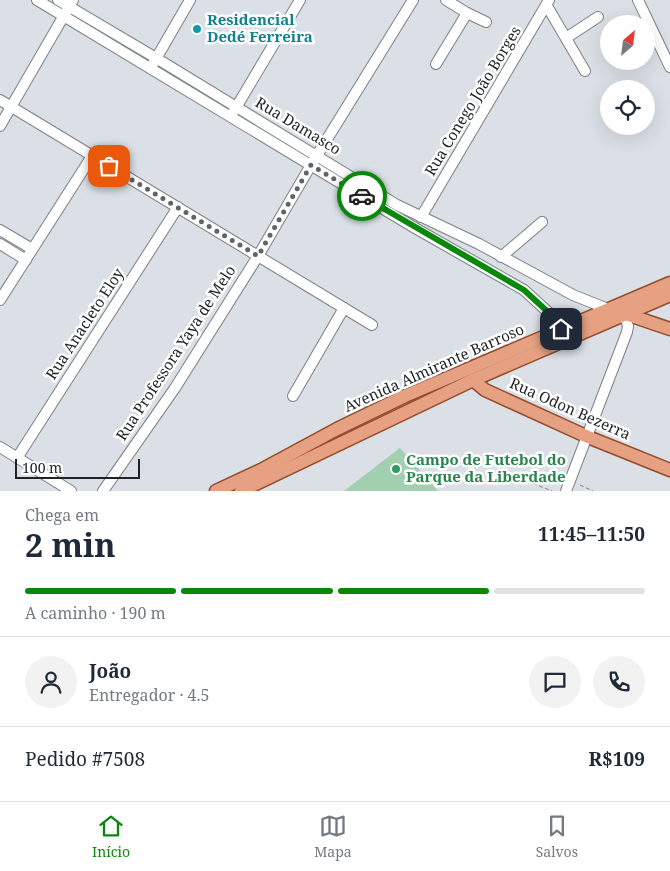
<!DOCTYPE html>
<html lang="pt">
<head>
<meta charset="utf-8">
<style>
  body { margin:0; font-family:"Noto Serif",serif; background:#f2f2f3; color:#1f2937; height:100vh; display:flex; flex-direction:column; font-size:19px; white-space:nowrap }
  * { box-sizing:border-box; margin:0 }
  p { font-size:16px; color:#747a83 }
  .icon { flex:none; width:28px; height:28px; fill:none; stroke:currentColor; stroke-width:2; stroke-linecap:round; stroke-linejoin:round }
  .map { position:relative; height:491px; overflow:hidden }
  .sheet { display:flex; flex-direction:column; background:#fff; flex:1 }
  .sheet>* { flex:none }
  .needle { width:32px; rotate:28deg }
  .fabs { position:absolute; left:600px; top:15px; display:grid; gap:10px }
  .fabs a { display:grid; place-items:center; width:55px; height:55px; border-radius:50%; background:#fff; box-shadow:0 5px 20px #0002; font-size:25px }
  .scale { position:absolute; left:15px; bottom:12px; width:125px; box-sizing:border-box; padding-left:5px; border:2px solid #1f2124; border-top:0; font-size:14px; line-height:18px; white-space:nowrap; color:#1f2124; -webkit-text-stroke:4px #fff; paint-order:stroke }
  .pin { position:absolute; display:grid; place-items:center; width:42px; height:42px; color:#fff; margin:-21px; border-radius:10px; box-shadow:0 2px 8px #0006 }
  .courier { position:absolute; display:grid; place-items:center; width:50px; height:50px; margin:-25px; border:4px solid #09880c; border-radius:50%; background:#fff; color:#222; box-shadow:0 1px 6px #0007 }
  .summary em { font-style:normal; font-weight:700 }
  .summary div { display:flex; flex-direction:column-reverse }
  .summary { display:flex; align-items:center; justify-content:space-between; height:85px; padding:0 25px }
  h1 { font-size:32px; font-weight:700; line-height:38px }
  .bar { display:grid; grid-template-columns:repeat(4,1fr); gap:8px 5px; align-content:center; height:60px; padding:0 25px }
  .bar i { height:6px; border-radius:4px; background:#e0e1e3 }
  .bar .on { background:#09880c }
  .bar p { grid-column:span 4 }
  .line { display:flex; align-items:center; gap:12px; padding:0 25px; border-top:1px solid #e0e1e3 }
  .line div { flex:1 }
  .round { display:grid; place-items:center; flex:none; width:52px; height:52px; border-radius:26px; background:#f2f2f3 }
  .tabs { display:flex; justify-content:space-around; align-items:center; height:70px; border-top:1px solid #e0e1e3; background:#fff; font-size:14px; color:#747a83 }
  .tabs a { display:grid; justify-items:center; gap:2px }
  .tabs .on { color:#09880c }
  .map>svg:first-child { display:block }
</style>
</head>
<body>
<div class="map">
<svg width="670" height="491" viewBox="0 0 670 491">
  <rect width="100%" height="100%" fill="#dae0e6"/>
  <path fill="#a2cfaf" d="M400,448L438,491H344Z"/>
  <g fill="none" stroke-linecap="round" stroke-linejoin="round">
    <defs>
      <g id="minor">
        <path d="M37,0L415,228L524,290L548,312L561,329"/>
        <path d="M58,0L156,58L397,205L479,244L573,295L608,309"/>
        <path d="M446,0L467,13L486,22"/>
        <path d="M638,0L670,67"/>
        <path d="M547,6L585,71"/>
        <path d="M566,38L598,17"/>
        <path d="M153,64L190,0"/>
        <path d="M436,64L467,13"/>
        <path d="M0,100L372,325"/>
        <path d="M234,111L300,0"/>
        <path d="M0,126L73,0"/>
        <path d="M421,217L549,0"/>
        <path d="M0,230L32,249"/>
        <path d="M0,244L26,260"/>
        <path d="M501,257L542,222"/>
        <path d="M0,300L92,156"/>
        <path d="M293,396L344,308"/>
        <path d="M0,447L71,491"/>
        <path d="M17,458L178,207"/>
        <path d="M103,491L175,388L258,256L311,165L413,0"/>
        <path d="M566,491L627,332L628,326L624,314"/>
      </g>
      <g id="major">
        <path d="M623,313L670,329"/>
        <path d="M473,380L485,390L588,437L670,470"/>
        <path d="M216,491L261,470L337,429L405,396L670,283"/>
        <path d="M241,491L473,380L670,295"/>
      </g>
    </defs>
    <use href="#minor" stroke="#7a8086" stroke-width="12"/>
    <use href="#major" stroke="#944c2a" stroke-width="15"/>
    <g stroke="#818589" stroke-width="1" stroke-dasharray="4 2.5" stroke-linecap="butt">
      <path d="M527,481L552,491"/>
      <path d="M580,485L593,491"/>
    </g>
    <use href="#minor" stroke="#fff" stroke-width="10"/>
    <use href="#major" stroke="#e5a182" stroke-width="12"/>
  </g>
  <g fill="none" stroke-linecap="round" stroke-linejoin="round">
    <path stroke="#606468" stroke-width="5" stroke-dasharray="0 9" d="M109,166L258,256L311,165L362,196"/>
    <path stroke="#09880c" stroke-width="6" d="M362,196L524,290L548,312L561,329"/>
  </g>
  <circle fill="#0f9aa8" stroke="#fff" stroke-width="2" cx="197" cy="29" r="5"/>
  <circle fill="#2e9e5b" stroke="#fff" stroke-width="2" cx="396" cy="469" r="5"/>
  <g text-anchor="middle" stroke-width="5" stroke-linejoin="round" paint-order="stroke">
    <g font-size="15" font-weight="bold" fill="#0d838f" stroke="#fff" text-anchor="start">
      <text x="207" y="25">Residencial<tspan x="207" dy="17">Dedé Ferreira</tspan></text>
    </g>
    <g font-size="15" fill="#1f2124" stroke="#fff">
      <text transform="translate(473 101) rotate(-59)" y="5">Rua Conego João Borges</text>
      <text transform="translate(298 126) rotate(31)" y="5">Rua Damasco</text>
      <text transform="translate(85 324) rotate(-57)" y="5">Rua Anacleto Eloy</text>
      <text transform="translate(176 353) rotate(-57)" y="5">Rua Professora Yaya de Melo</text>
      <text transform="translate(434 368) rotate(-24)" y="5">Avenida Almirante Barroso</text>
      <text transform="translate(570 409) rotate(24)" y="5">Rua Odon Bezerra</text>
    </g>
    <g font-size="15" font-weight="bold" fill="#27864d" stroke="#fff" text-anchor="start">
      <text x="406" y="465">Campo de Futebol do<tspan x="406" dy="17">Parque da Liberdade</tspan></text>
    </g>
  </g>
</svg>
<div class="fabs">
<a><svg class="needle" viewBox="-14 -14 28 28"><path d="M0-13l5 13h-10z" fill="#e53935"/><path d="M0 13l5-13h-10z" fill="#747a83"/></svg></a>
<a><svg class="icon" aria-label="locate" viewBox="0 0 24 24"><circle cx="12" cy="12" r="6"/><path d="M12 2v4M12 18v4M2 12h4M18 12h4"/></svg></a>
</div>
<div class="scale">100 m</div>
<div class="pin" style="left:109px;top:166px;background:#ea580c"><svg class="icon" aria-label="bag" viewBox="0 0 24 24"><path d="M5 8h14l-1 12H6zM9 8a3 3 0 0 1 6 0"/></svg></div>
<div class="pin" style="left:561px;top:329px;background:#1f2937"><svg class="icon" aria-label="home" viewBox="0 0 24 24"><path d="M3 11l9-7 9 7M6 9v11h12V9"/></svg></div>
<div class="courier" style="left:362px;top:196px"><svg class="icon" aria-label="car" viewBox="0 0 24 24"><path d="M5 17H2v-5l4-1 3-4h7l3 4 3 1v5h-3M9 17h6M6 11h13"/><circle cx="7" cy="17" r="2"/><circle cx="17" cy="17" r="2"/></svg></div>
</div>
<section class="sheet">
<div class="summary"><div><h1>2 min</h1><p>Chega em</p></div><em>11:45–11:50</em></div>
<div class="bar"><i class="on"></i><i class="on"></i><i class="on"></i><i></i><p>A caminho · 190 m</p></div>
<div class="line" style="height:90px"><a class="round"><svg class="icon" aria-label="person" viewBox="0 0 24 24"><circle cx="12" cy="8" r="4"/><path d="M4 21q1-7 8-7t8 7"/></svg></a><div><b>João</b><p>Entregador · 4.5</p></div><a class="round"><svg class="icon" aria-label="chat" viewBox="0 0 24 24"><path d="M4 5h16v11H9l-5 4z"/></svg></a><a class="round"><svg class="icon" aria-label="phone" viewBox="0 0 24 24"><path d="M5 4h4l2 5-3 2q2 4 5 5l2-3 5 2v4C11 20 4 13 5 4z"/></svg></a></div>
<div class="line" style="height:65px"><div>Pedido #7508</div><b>R$109</b></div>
</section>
<nav class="tabs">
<a class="on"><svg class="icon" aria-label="home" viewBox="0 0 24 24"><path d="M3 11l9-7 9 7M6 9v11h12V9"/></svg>Início</a>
<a><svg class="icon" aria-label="map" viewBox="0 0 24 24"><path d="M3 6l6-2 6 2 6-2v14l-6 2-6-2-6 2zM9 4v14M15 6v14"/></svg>Mapa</a>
<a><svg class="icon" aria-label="saved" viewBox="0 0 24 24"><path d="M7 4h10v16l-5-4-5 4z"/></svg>Salvos</a>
</nav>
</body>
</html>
